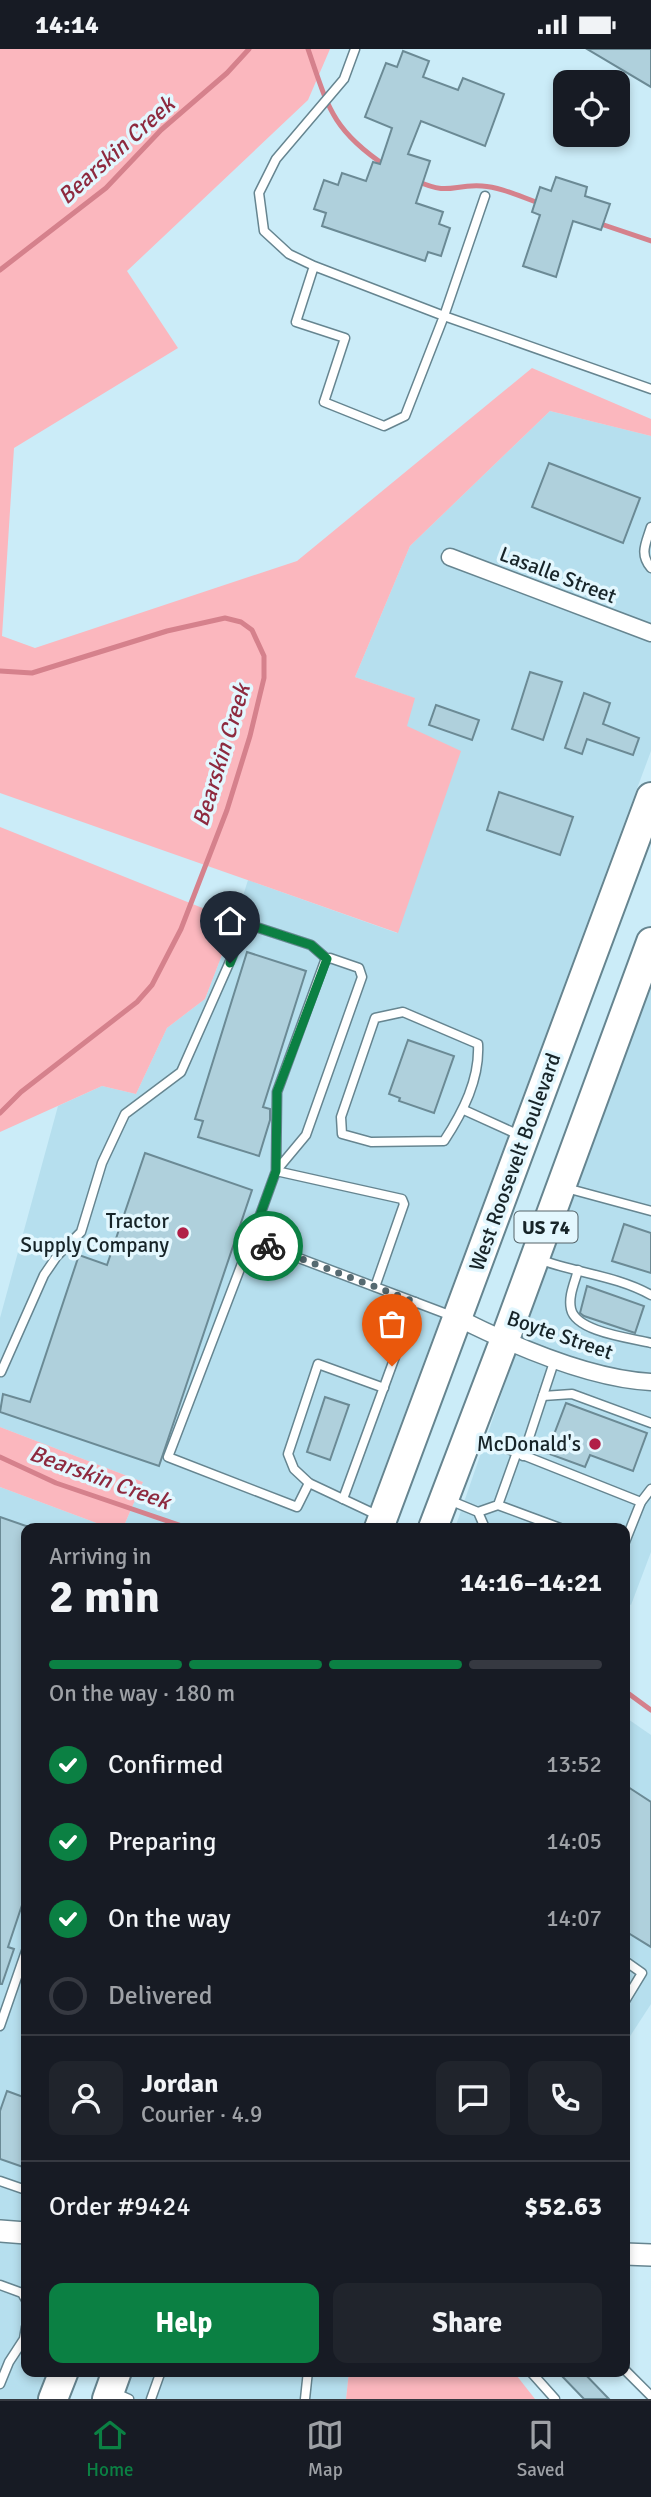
<!DOCTYPE html>
<html lang="en">
<head>
<meta charset="utf-8">
<style>
  body { margin:0; font-family:Signika,sans-serif; background:#20242c; color:#f1f3f6; height:100vh; display:flex; flex-direction:column; font-size:26px; white-space:nowrap }
  * { box-sizing:border-box; margin:0 }
  p { font-size:23px; color:#9ea1a6 }
  .icon { flex:none; width:38px; height:38px; fill:none; stroke:currentColor; stroke-width:2; stroke-linecap:round; stroke-linejoin:round }
  .map { position:relative; flex:1; overflow:hidden }
  .sheet { position:absolute; left:21px; top:1474px; width:609px; height:854px; display:flex; flex-direction:column; background:#171b24; border-radius:14px; box-shadow:0 4px 10px #0003 }
  .sheet>* { flex:none }
  .tools { position:absolute; left:553px; top:21px; display:grid; gap:14px }
  .tools a { display:grid; place-items:center; width:77px; height:77px; border-radius:14px; background:#171b24; box-shadow:0 4px 10px #0003; font-size:35px }
  .pin { position:absolute; display:grid; place-items:center; width:60px; height:60px; color:#fff; margin:-72px -30px; border-radius:50% 50% 50% 0; rotate:-45deg; box-shadow:0 0 7px #0007 }
  .pin .icon { rotate:45deg }
  .courier { position:absolute; display:grid; place-items:center; width:70px; height:70px; margin:-35px; border:5px solid #0b8043; border-radius:50%; background:#fff; color:#222; box-shadow:0 2px 9px #0007 }
  .overview em { font-style:normal; font-weight:700 }
  .overview div { display:flex; flex-direction:column-reverse }
  .overview { display:flex; align-items:center; justify-content:space-between; height:119px; padding:0 28px }
  h1 { font-size:46px; font-weight:700; line-height:52px }
  .bar { display:grid; grid-template-columns:repeat(4,1fr); gap:10px 7px; align-content:center; height:84px; padding:0 28px }
  .bar i { height:9px; border-radius:5px; background:#363941 }
  .bar .on { background:#0b8043 }
  .bar p { grid-column:span 4 }
  .line { display:flex; align-items:center; gap:18px; padding:0 28px; border-top:2px solid #363941 }
  .line div { flex:1 }
  .round { display:grid; place-items:center; flex:none; width:74px; height:74px; border-radius:14px; background:#20242c }
  ol { padding:0 28px; list-style:none }
  li { display:flex; align-items:center; gap:21px; height:77px }
  li p { margin-inline-start:auto }
  li .icon { padding:7px; border-radius:50%; background:#0b8043; color:#fff; stroke-width:4 }
  li:last-child { color:#9ea1a6 }
  li i { width:38px; height:38px; border:4px solid #363941; border-radius:50% }
  .primary-button { display:flex; gap:14px; margin-top:auto; padding:14px 28px }
  .primary-button a { flex:1; height:80px; border-radius:14px; background:#0b8043; color:#fff; font-size:28px; font-weight:700; line-height:80px; text-align:center }
  .primary-button a+a { background:#20242c; color:#f1f3f6 }
  .status { display:flex; justify-content:space-between; align-items:center; height:49px; padding:0 35px; background:#171b24; direction:ltr }
  .status svg { height:19px; fill:currentColor }
  .tabs { display:flex; justify-content:space-around; align-items:center; height:98px; border-top:2px solid #363941; background:#171b24; font-size:19px; color:#9ea1a6 }
  .tabs a { display:grid; justify-items:center; gap:4px }
  .tabs .on { color:#0b8043 }
  .map>svg:first-child { display:block }
</style>
</head>
<body>
<div class="status"><b>14:14</b><svg viewBox="0 0 49 12"><path d="M0 12V9h3v3zM5 12V6h3v6zM10 12V3h3v9zM15 12V0h3v12zM26 1h20v11H26zM47 4h2v5h-2z"/></svg></div>
<div class="map">
<svg width="651" height="2350" viewBox="0 0 651 2350">
  <rect width="100%" height="100%" fill="#cbecf8"/>
  <g fill="#b6dfee">
    <path d="M550,362L651,387V702L362,1479H123L143,1433L0,1378V1269L58,1057L102,1037L136,1045L167,979L205,950L235,872L248,831L397,884L406,677L414,649L355,628L410,497Z"/>
    <path d="M651,936V1503L631,1556L625,1553V1479H455L541,1231Z"/>
    <path d="M0,1438L110,1479H26V2322H50L40,2350H0Z"/>
    <path d="M625,1668L651,1686V1955L625,1995Z"/>
    <path d="M133,2322H349L346,2350H123Z"/>
  </g>
  <g fill="#fbb7be">
    <path d="M0,0H330L308,51L127,222L178,299L14,399L2,587L35,599L297,512L532,319L651,370V387L550,362L410,497L355,628L415,649L407,677L461,702L398,884L0,744Z"/>
    <path d="M0,778L235,872L205,950L167,979L136,1045L102,1037L0,1083Z"/>
    <path d="M0,1378L143,1433L123,1479H110L0,1438Z"/>
    <path d="M349,2322H513L535,2350H346Z"/>
  </g>
  <g fill="none" stroke-linecap="round" stroke-linejoin="round">
    <g stroke="#d5818c" stroke-width="5">
      <path d="M308,0C328,58 332,81 386,117"/>
      <path d="M417,132C450,147 452,135 482,137C502,138 523,149 542,155"/>
      <path d="M598,174L651,192"/>
      <path d="M0,221L106,139L161,81L227,24L249,0"/>
      <path d="M0,622L32,624L167,582L225,569L241,573L252,581L264,607V629L250,687L227,761L181,880L152,936L137,953L21,1043L0,1064"/>
      <path d="M0,1408L56,1434L188,1479"/>
      <path d="M625,1642L651,1661"/>
    </g>
  </g>
  <g fill="#afd0dc" stroke="#6b8a95" stroke-width="2">
    <path d="M587,0H651V38Z"/>
    <path d="M403,2L429,12L423,28L458,41L463,29L504,45L485,97L421,72L408,105L430,112L416,154L443,163L439,175L450,179L441,207L428,203L425,212L322,177L326,164L314,160L324,131L338,136L342,124L366,132L373,113L380,115L392,79L365,68L386,14L397,18Z"/>
    <path d="M556,128L587,138L585,147L610,155L601,181L573,172L556,228L523,217L540,166L532,163L540,138L551,142Z"/>
    <path d="M549,414L640,449L623,494L532,458Z"/>
    <path d="M530,623L562,633L543,691L512,680Z"/>
    <path d="M584,644L610,654L603,675L639,689L633,706L587,690L582,705L565,699Z"/>
    <path d="M436,656L479,671L472,691L429,676Z"/>
    <path d="M499,743L573,768L560,806L487,781Z"/>
    <path d="M247,903L306,922L263,1058L270,1060V1071L259,1107L198,1088L203,1072L195,1070Z"/>
    <path d="M408,991L454,1007L434,1064L399,1052L400,1049L389,1045Z"/>
    <path d="M145,1104L252,1141L159,1417L0,1363L3,1345L30,1353L79,1206L107,1216Z"/>
    <path d="M624,1175L651,1184V1224L612,1212Z"/>
    <path d="M587,1237L644,1257L635,1284L584,1267L580,1264Z"/>
    <path d="M325,1348L349,1356L330,1411L307,1403Z"/>
    <path d="M566,1354L647,1384L633,1422L590,1406L585,1418L544,1403L550,1387L553,1388Z"/>
    <path d="M0,1468L26,1477V1844L8,1898L14,1900L2,1935H0Z"/>
    <path d="M625,1736L651,1753V1898L625,1882Z"/>
    <path d="M7,2042L26,2049V2119L0,2110V2062Z"/>
    <path d="M557,2322H582L609,2350H584Z"/>
  </g>
  <g fill="none" stroke-linecap="round" stroke-linejoin="round">
    <defs>
      <g id="lane">
        <path d="M485,147L444,267L651,340"/>
        <path d="M314,217L444,267L405,367L384,377L324,353L345,289L296,273L314,217L289,205L264,182L259,144L276,110L344,30L355,0"/>
        <path d="M651,478C646,494 639,505 651,519"/>
        <path d="M403,963L478,995C480,1030 463,1063 444,1092L371,1093L342,1085L341,1068L375,969Z"/>
        <path d="M464,1061L519,1086"/>
        <path d="M566,1139L651,1162"/>
        <path d="M251,1191L168,1408L297,1458L309,1434L377,1466"/>
        <path d="M541,1211C577,1224 617,1227 651,1246"/>
        <path d="M578,1221C575,1233 568,1247 571,1260C576,1283 631,1289 651,1294"/>
        <path d="M375,1238L404,1155L402,1150L276,1122L306,1086L362,928L359,919L330,909L325,912L277,1043L276,1122L251,1191L452,1267"/>
        <path d="M1,1323L44,1226L57,1207L81,1183L102,1114L125,1065L181,1023L239,892L256,878L311,896L327,910"/>
        <path d="M543,1347L572,1345L651,1374"/>
        <path d="M475,1387L641,1453"/>
        <path d="M523,1407L555,1310"/>
        <path d="M309,1434L294,1420L288,1405L318,1315L384,1339"/>
        <path d="M343,1450L415,1253"/>
        <path d="M449,1451L478,1463L485,1479"/>
        <path d="M498,1456L560,1479"/>
        <path d="M478,1463L498,1456L517,1403"/>
        <path d="M625,1493L641,1453L651,1440"/>
        <path d="M625,1912L642,1924L625,1952"/>
        <path d="M0,1977L26,1902"/>
        <path d="M0,2132L26,2141"/>
        <path d="M0,2236L22,2244L26,2251"/>
        <path d="M625,2321L651,2347"/>
        <path d="M530,2322L555,2350"/>
        <path d="M0,2335L9,2313L24,2290L26,2278"/>
        <path d="M113,2343L129,2350"/>
        <path d="M151,2350L161,2322"/>
        <path d="M305,2350L308,2322"/>
      </g>
      <g id="street">
        <path d="M450,508L651,584"/>
        <path d="M458,1269C512,1296 590,1330 651,1333"/>
      </g>
      <g id="secondary">
        <path d="M0,2182L26,2184"/>
        <path d="M625,2205L651,2206"/>
      </g>
      <g id="highway">
        <path d="M379,1479L651,748"/>
        <path d="M433,1479L505,1290L651,893"/>
        <path d="M53,2350L64,2322"/>
        <path d="M107,2350L117,2322"/>
      </g>
    </defs>
    <use href="#lane" stroke="#668590" stroke-width="11"/>
    <use href="#street" stroke="#668590" stroke-width="19"/>
    <use href="#secondary" stroke="#668590" stroke-width="24"/>
    <use href="#highway" stroke="#668590" stroke-width="32"/>
    <use href="#lane" stroke="#fff" stroke-width="8"/>
    <use href="#street" stroke="#fff" stroke-width="16"/>
    <use href="#secondary" stroke="#fff" stroke-width="21"/>
    <use href="#highway" stroke="#fff" stroke-width="28"/>
  </g>
  <g fill="none" stroke-linecap="round" stroke-linejoin="round">
    <path stroke="#566a71" stroke-width="7" stroke-dasharray="0 12.6" d="M268,1197L415,1253L392,1317"/>
    <path stroke="#0b8043" stroke-width="9" d="M230,914L239,891L256,878L311,896L327,910L277,1043L276,1122L251,1191L268,1197"/>
  </g>
  <g fill="#b11f47" stroke="#e3f7fe" stroke-width="2.5">
    <circle cx="183" cy="1184" r="7"/>
    <circle cx="595" cy="1395" r="7"/>
  </g>
  <g text-anchor="middle" stroke-width="7" stroke-linejoin="round" paint-order="stroke">
    <rect fill="#e3f7fe" stroke="#546368" stroke-width="2" x="514.5" y="1162.5" width="63" height="31" rx="5"/>
    <g font-size="19" font-weight="bold" fill="#172428">
      <text x="546" y="1185">US 74</text>
    </g>
    <g font-size="21" fill="#172428" stroke="#e3f7fe">
      <text transform="translate(558 526) rotate(21)" y="7">Lasalle Street</text>
      <text transform="translate(515 1113) rotate(-70)" y="7">West Roosevelt Boulevard</text>
      <text transform="translate(560 1286) rotate(19)" y="7">Boyte Street</text>
    </g>
    <g font-size="21" fill="#172428" stroke="#e3f7fe" text-anchor="end">
      <text x="169" y="1179">Tractor<tspan x="169" dy="24">Supply Company</tspan></text>
      <text x="581" y="1402">McDonald's</text>
    </g>
    <g font-size="23" font-style="italic" fill="#8e2a3f" stroke="#e3f7fe">
      <text transform="translate(116 101) rotate(-42)" y="8">Bearskin Creek</text>
      <text transform="translate(221 706) rotate(-73)" y="8">Bearskin Creek</text>
      <text transform="translate(100 1428) rotate(20)" y="8">Bearskin Creek</text>
    </g>
  </g>
</svg>
<div class="tools">
<a><svg class="icon" aria-label="locate" viewBox="0 0 24 24"><circle cx="12" cy="12" r="6"/><path d="M12 2v4M12 18v4M2 12h4M18 12h4"/></svg></a>
</div>
<div class="pin" style="left:392px;top:1317px;background:#ea580c"><svg class="icon" aria-label="bag" viewBox="0 0 24 24"><path d="M5 8h14l-1 12H6zM9 8a3 3 0 0 1 6 0"/></svg></div>
<div class="pin" style="left:230px;top:914px;background:#1f2937"><svg class="icon" aria-label="home" viewBox="0 0 24 24"><path d="M3 11l9-7 9 7M6 9v11h12V9"/></svg></div>
<div class="courier" style="left:268px;top:1197px"><svg class="icon" aria-label="bike" viewBox="0 0 24 24"><circle cx="6" cy="16" r="4"/><circle cx="18" cy="16" r="4"/><path d="M6 16l4-8h5l3 8M10 8l3 8H6M13 5h3"/></svg></div>
<section class="sheet">
<div class="overview"><div><h1>2 min</h1><p>Arriving in</p></div><em>14:16–14:21</em></div>
<div class="bar"><i class="on"></i><i class="on"></i><i class="on"></i><i></i><p>On the way · 180 m</p></div>
<ol>
<li><svg class="icon" aria-label="check" viewBox="0 0 24 24"><path d="M5 12l5 5 9-10"/></svg>Confirmed<p>13:52</p></li>
<li><svg class="icon" aria-label="check" viewBox="0 0 24 24"><path d="M5 12l5 5 9-10"/></svg>Preparing<p>14:05</p></li>
<li><svg class="icon" aria-label="check" viewBox="0 0 24 24"><path d="M5 12l5 5 9-10"/></svg>On the way<p>14:07</p></li>
<li><i></i>Delivered</li>
</ol>
<div class="line" style="height:126px"><a class="round"><svg class="icon" aria-label="person" viewBox="0 0 24 24"><circle cx="12" cy="8" r="4"/><path d="M4 21q1-7 8-7t8 7"/></svg></a><div><b>Jordan</b><p>Courier · 4.9</p></div><a class="round"><svg class="icon" aria-label="chat" viewBox="0 0 24 24"><path d="M4 5h16v11H9l-5 4z"/></svg></a><a class="round"><svg class="icon" aria-label="phone" viewBox="0 0 24 24"><path d="M5 4h4l2 5-3 2q2 4 5 5l2-3 5 2v4C11 20 4 13 5 4z"/></svg></a></div>
<div class="line" style="height:91px"><div>Order #9424</div><b>$52.63</b></div>
<div class="primary-button"><a>Help</a><a>Share</a></div>
</section>
</div>
<nav class="tabs">
<a class="on"><svg class="icon" aria-label="home" viewBox="0 0 24 24"><path d="M3 11l9-7 9 7M6 9v11h12V9"/></svg>Home</a>
<a><svg class="icon" aria-label="map" viewBox="0 0 24 24"><path d="M3 6l6-2 6 2 6-2v14l-6 2-6-2-6 2zM9 4v14M15 6v14"/></svg>Map</a>
<a><svg class="icon" aria-label="saved" viewBox="0 0 24 24"><path d="M7 4h10v16l-5-4-5 4z"/></svg>Saved</a>
</nav>
</body>
</html>
